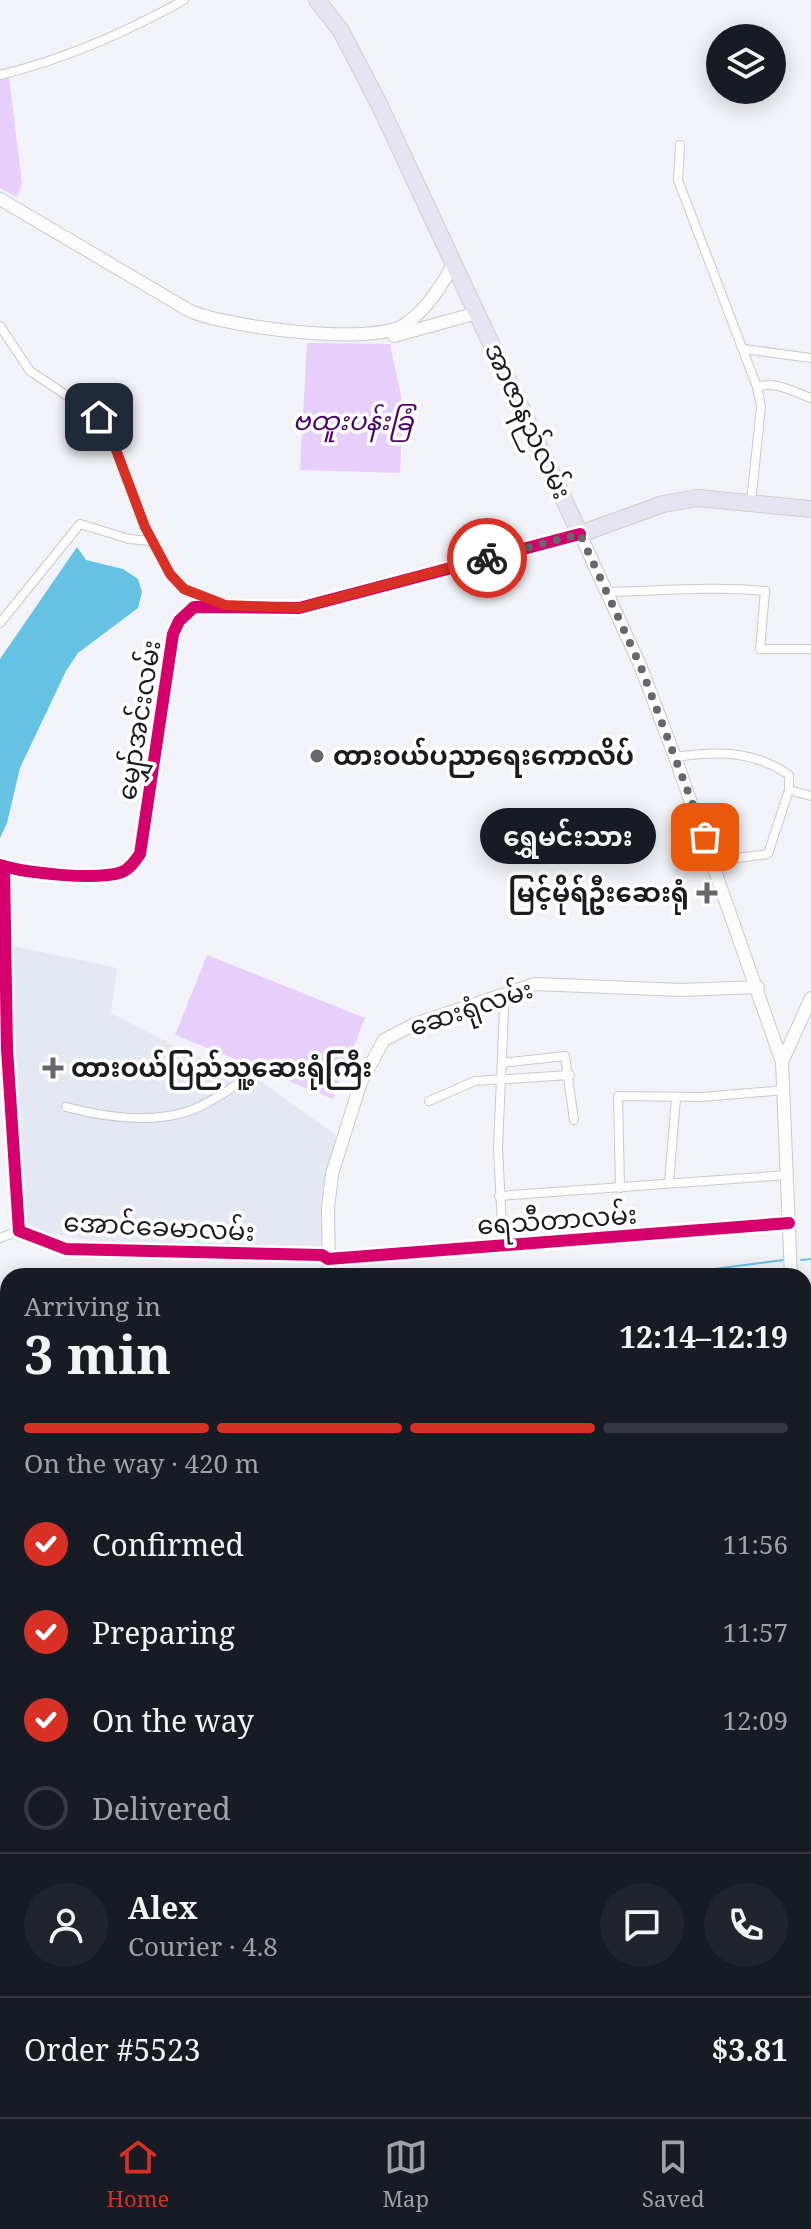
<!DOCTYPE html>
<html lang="en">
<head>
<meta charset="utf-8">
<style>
  body { margin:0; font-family:"Noto Serif","Noto Sans Myanmar",serif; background:#20242c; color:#f1f3f6; height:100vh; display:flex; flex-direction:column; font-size:30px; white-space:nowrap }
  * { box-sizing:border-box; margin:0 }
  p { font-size:26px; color:#9ea1a6 }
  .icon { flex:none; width:44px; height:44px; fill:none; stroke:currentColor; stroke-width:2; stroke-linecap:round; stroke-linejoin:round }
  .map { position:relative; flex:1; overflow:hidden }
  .drawer { position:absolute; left:0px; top:1268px; width:812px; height:850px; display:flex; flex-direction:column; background:#171b24; border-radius:24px 24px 0 0; box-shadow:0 4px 20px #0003 }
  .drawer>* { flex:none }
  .fabs { position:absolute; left:706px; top:24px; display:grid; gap:16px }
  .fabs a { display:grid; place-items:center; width:80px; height:80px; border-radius:50%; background:#171b24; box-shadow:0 4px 20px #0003; font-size:40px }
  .pin { position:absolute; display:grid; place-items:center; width:68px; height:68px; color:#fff; margin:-34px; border-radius:16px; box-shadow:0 4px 12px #0006 }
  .courier { position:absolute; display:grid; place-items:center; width:80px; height:80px; margin:-40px; border:6px solid #d93025; border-radius:50%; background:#fff; color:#222; box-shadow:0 2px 10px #0007 }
  .bubble { position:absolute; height:56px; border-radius:28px; background:#171b24; box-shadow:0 4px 20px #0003; font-size:26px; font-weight:700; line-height:56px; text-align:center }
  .headline em { font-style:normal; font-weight:700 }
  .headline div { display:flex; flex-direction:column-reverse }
  .headline { display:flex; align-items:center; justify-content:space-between; height:136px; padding:0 24px }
  h1 { font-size:52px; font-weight:700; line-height:60px }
  .bar { display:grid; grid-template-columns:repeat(4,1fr); gap:12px 8px; align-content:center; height:96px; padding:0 24px }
  .bar i { height:10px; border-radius:6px; background:#363941 }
  .bar .active { background:#d93025 }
  .bar p { grid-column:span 4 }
  .line { display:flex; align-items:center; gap:20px; padding:0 24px; border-top:2px solid #363941 }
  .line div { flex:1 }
  .round { display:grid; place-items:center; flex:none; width:84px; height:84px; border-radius:42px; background:#20242c }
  ol { padding:0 24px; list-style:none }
  li { display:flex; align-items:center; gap:24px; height:88px }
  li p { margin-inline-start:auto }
  li .icon { padding:8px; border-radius:50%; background:#d93025; color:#fff; stroke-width:4 }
  li:last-child { color:#9ea1a6 }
  li i { width:44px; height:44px; border:4px solid #363941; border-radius:50% }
  .tabs { display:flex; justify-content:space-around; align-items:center; height:112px; border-top:2px solid #363941; background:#171b24; font-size:22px; color:#9ea1a6 }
  .tabs a { display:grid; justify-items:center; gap:4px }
  .tabs .active { color:#d93025 }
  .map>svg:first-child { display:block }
</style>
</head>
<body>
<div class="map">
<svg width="811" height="2117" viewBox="0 0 811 2117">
  <rect width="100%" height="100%" fill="#f2f3f8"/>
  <g fill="#e4e8f3">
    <path d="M9,945L117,968L111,1013L184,1051L257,1079L336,1135L323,1249L159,1251L25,1229L15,1121Z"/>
    <path d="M641,2110H769V2117H640Z"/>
  </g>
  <g fill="#e7cffc">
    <path d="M9,77L22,184L17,197L0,188V80Z"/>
    <path d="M307,343L390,344L403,406L400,473L300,470Z"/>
    <path d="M207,955L365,1018L333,1099L175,1035Z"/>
  </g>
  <path fill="#66c2e3" d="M77,547L86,560L123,569L138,579L142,592L138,608L78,653L66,671L20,768L7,823L0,838V659Z"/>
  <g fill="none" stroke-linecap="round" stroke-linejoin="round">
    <g stroke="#66c2e3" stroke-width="2">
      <path d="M801,1260L811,1259"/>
      <path d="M699,1276L714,1269L784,1260"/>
      <path d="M0,1478L8,1488"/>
      <path d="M0,1651L8,1656"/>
      <path d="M297,2110L298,2117"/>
    </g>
    <defs>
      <g id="street">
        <path d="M0,75C66,59 125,33 184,0"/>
        <path d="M680,145L678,180L757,387L761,407L751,502"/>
        <path d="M0,326L30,371L99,417L109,431L145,527L170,574L184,589L225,604"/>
        <path d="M744,349L811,358"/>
        <path d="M757,387C774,380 794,392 811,398"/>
        <path d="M607,592C659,591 713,586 765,591L760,649H811"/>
        <path d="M0,623L80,524L129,539L152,541"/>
        <path d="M675,757C716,751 753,750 789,775V790L811,796"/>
        <path d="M714,861L768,854L789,790"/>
        <path d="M4,867L7,1049L19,1231L66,1249L322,1255L328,1259L789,1223"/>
        <path d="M500,994L504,1009L498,1148L503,1246"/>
        <path d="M502,1063L565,1056L574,1120"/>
        <path d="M429,1101L475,1081L570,1075"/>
        <path d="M66,1107C104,1117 151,1124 189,1111C207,1105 226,1091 243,1081"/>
        <path d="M669,1183L676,1098"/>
        <path d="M620,1188L618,1096L702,1097L785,1090"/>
        <path d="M499,1196L787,1175"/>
        <path d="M0,1238L19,1231"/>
        <path d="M0,1355L8,1353"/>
        <path d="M804,1384L811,1385"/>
        <path d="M0,1407L8,1406"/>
        <path d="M0,1453L8,1451"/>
        <path d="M804,1498H811"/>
        <path d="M804,1620L811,1619"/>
        <path d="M804,1742L811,1743"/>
        <path d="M804,1809H811"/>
        <path d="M804,1922L811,1923"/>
        <path d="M804,2012H811"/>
        <path d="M804,2094L811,2095"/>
        <path d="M102,2117V2110"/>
        <path d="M220,2117V2110"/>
        <path d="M573,2117L575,2110"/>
      </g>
      <g id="secondary">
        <path d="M0,199L190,311C227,327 370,346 404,325C426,311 442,285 454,263"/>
        <path d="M394,336L477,313"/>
        <path d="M0,865C25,873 97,881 122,872C130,869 135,861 140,854L173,634L179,621L194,607L299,608L580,534L640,665L675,757L782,1062L791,1276"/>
        <path d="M782,1062L811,998"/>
        <path d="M329,1276L328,1208L332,1174L361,1082L384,1040L415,1024L535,984L681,990L758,987"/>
        <path d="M804,1716H811"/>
        <path d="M0,1802L8,1801"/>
        <path d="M357,2110V2117"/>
        <path d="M776,2117V2110"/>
      </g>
      <path id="highway" d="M317,0L341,31L379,104L580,534L663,504L698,498L811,509"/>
    </defs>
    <use href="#street" stroke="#c7c9cd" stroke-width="10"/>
    <use href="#secondary" stroke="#c7c9cd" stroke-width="14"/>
    <use href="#highway" stroke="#cdced0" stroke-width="18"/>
    <use href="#street" stroke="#fdfdfe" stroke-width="8"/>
    <use href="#secondary" stroke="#fdfdfe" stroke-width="12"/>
    <use href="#highway" stroke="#e5e4f0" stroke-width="16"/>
    <defs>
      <g id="cycleway">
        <path d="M0,865C25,873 97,881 122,872C130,869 135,861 140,854L173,634L179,621L194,607L299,608L580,534"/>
        <path d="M4,867L7,1049L19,1231L66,1249L322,1255L328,1259L789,1223"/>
      </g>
    </defs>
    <use href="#cycleway" stroke="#fff" stroke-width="17"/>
    <use href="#cycleway" stroke="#d6006c" stroke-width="12"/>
  </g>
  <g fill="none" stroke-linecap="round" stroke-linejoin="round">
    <path stroke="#66676b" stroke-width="8" stroke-dasharray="0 14.4" d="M487,558L580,534L640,665L705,837"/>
    <path stroke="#d93025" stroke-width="10" d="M99,417L109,431L145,527L170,574L184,589L225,605L299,608L487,558"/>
  </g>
  <g fill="#66676b" stroke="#fff" stroke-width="3">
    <circle cx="317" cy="756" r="8"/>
    <path d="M703 881h8v8h8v8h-8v8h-8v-8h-8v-8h8z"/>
    <path d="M49 1056h8v8h8v8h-8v8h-8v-8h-8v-8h8z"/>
  </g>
  <g text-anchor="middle" stroke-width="7" stroke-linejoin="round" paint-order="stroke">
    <g font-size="26" font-style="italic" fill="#4a046a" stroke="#fff">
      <text x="353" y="430">ဗထူးပန်းခြံ</text>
    </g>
    <g font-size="26" fill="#1b1c1f" stroke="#fff">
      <text transform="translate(528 421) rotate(65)" y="9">အာဇာနည်လမ်း</text>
      <text transform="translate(139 720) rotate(-81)" y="9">မျှော်အင်းလမ်း</text>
      <text transform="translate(471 1008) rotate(-18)" y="9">ဆေးရုံလမ်း</text>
      <text transform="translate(557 1220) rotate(-4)" y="9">ရေသီတာလမ်း</text>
      <text transform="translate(159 1227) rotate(3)" y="9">အောင်ခေမာလမ်း</text>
    </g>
    <g font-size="26" font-weight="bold" fill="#1b1c1f" stroke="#fff" text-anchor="start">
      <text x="333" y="765">ထားဝယ်ပညာရေးကောလိပ်</text>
      <text x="689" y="902" text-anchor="end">မြင့်မိုရ်ဦးဆေးရုံ</text>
      <text x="71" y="1077">ထားဝယ်ပြည်သူ့ဆေးရုံကြီး</text>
    </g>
  </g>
</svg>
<div class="fabs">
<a><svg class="icon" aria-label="layers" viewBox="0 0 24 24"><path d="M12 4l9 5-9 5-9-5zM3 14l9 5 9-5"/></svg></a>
</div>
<div class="pin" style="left:705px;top:837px;background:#ea580c"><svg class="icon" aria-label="bag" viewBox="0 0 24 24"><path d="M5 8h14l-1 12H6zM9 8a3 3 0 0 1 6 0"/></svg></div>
<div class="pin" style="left:99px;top:417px;background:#1f2937"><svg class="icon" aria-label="home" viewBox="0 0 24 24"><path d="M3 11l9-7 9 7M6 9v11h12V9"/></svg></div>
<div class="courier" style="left:487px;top:558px"><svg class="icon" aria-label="bike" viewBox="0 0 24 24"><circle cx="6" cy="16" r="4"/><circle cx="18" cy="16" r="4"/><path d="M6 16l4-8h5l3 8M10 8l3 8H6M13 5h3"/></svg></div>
<div class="bubble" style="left:480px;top:808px;width:176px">ရွှေမင်းသား</div>
<section class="drawer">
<div class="headline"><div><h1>3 min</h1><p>Arriving in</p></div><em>12:14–12:19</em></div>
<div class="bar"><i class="active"></i><i class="active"></i><i class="active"></i><i></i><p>On the way · 420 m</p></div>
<ol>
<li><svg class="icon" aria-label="check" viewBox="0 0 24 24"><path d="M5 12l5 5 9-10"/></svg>Confirmed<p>11:56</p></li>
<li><svg class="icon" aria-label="check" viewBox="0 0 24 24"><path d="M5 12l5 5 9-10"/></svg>Preparing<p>11:57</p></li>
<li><svg class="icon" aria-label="check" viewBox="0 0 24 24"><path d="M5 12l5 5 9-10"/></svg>On the way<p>12:09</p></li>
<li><i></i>Delivered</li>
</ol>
<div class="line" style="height:144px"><a class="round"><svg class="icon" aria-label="person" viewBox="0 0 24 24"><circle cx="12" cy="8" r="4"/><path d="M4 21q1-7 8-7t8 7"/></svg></a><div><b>Alex</b><p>Courier · 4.8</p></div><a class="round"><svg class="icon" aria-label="chat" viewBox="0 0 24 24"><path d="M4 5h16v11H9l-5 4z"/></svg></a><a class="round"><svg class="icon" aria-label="phone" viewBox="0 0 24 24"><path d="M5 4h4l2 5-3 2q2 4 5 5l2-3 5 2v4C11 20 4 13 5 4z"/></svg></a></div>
<div class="line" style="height:104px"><div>Order #5523</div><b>$3.81</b></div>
</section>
</div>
<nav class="tabs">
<a class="active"><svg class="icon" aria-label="home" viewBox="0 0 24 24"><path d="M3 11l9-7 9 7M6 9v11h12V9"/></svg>Home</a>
<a><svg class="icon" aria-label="map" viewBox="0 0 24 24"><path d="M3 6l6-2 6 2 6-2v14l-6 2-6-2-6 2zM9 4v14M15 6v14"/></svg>Map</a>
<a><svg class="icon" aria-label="saved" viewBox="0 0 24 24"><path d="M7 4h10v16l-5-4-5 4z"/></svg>Saved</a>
</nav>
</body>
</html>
